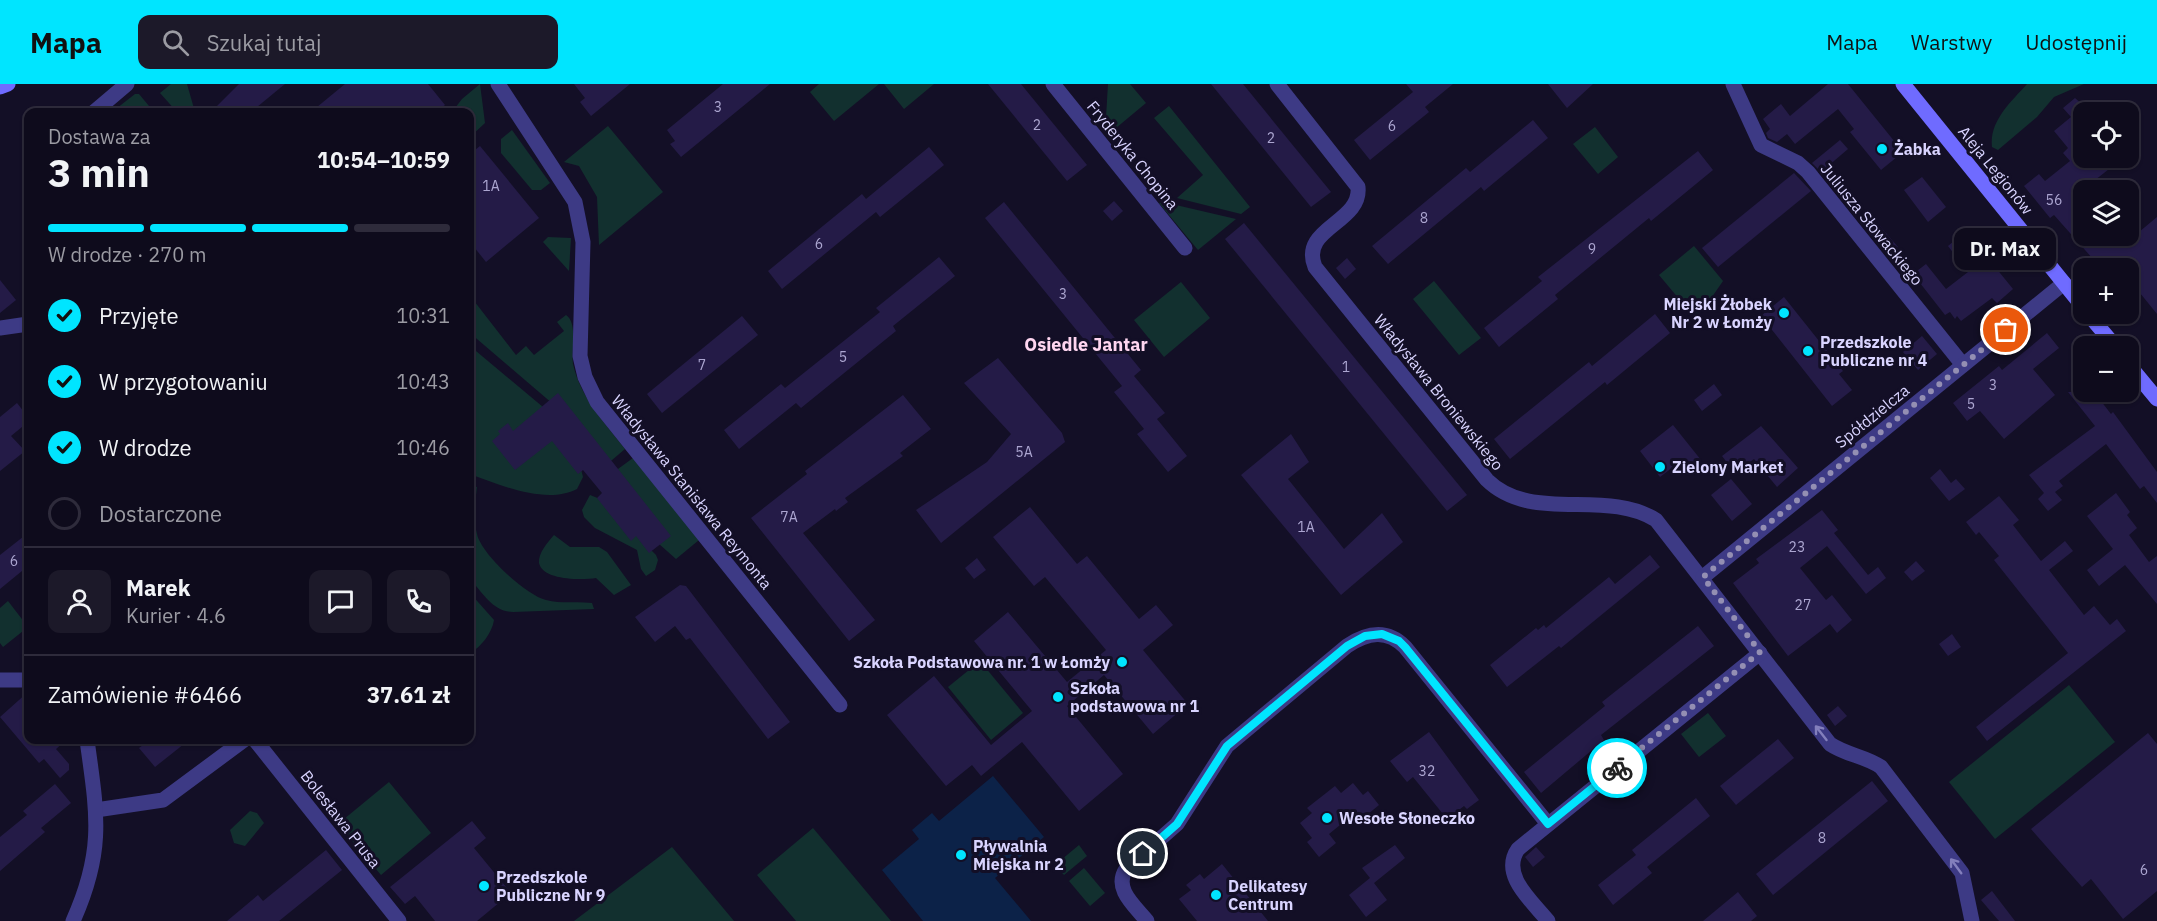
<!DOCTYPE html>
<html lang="pl">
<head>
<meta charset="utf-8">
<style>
  body { margin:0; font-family:"IBM Plex Sans",sans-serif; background:#1c1929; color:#f1f3f6; height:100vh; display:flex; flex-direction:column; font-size:22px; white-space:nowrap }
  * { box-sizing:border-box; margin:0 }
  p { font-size:20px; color:#9b9ba3 }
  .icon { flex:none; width:33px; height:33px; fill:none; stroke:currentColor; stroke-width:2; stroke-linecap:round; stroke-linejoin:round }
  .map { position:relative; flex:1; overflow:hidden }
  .drawer { position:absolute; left:24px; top:24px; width:450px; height:636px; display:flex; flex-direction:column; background:#0e0b1c; border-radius:12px; box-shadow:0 2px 4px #0004,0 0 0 2px #2e2b3b }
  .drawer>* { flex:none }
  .controls { position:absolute; left:2073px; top:18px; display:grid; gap:12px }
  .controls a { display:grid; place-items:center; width:66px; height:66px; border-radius:12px; background:#0e0b1c; box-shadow:0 2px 4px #0004,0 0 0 2px #2e2b3b; font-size:30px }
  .pin { position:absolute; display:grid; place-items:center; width:51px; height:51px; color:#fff; margin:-26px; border:3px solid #fff; border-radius:50%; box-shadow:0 2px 6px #0007 }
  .courier { position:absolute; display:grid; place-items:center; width:60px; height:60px; margin:-30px; border:4px solid #00e5ff; border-radius:50%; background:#fff; color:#222; box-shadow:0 2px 8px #0007 }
  .bubble { position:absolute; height:42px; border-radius:12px; background:#0e0b1c; box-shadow:0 2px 4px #0004,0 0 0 2px #2e2b3b; font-size:20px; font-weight:700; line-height:42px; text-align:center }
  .head em { font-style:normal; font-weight:700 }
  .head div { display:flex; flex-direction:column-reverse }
  .head { display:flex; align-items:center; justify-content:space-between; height:102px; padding:0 24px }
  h1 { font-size:39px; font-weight:700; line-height:45px }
  .bar { display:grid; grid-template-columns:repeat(4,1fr); gap:9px 6px; align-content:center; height:72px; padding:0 24px }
  .bar i { height:8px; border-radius:4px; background:#2e2b3b }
  .bar .current { background:#00e5ff }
  .bar p { grid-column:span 4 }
  .line { display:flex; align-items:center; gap:15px; padding:0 24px; border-top:2px solid #2e2b3b }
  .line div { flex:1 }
  .round { display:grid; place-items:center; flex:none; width:63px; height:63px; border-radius:12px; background:#1c1929 }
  ol { padding:0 24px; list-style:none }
  li { display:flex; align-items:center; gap:18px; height:66px }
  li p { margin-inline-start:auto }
  li .icon { padding:6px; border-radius:50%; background:#00e5ff; color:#111; stroke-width:4 }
  li:last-child { color:#9b9ba3 }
  li i { width:33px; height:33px; border:3px solid #2e2b3b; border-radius:50% }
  header { display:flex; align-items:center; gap:36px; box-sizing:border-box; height:84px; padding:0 30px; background:#00e5ff; color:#111 }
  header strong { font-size:28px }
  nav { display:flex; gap:33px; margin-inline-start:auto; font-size:21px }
  .search { width:420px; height:54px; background:#1c1929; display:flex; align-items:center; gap:15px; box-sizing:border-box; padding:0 21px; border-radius:12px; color:#9b9ba3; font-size:22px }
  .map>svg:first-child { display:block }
</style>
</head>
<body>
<header>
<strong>Mapa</strong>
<div class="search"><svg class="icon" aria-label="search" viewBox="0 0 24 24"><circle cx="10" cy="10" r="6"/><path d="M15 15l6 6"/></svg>Szukaj tutaj</div>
<nav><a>Mapa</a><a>Warstwy</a><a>Udostępnij</a></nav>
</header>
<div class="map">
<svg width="2157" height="837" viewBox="0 0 2157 837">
  <rect width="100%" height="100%" fill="#130f26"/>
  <g fill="#12302f">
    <path d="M171,0H187L195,28H177L160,9Z"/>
    <path d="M480,0L485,39L470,53V28H452L462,15Z"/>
    <path d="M819,0H879L834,37L810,8Z"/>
    <path d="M884,0H934L904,25Z"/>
    <path d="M1108,0H1130L1146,19L1116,44L1106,33Z"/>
    <path d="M2027,0H2084L2054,13L2037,33L1998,66L1992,63C1989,37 2011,18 2027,0Z"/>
    <path d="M135,10H139L154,28H112Z"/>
    <path d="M1169,22L1250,123L1241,130L1177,114L1203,91L1154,34Z"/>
    <path d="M608,42L663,108L599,161L597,113L579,82L564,78Z"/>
    <path d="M1595,43L1618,73L1598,90L1573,60Z"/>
    <path d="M512,46L550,99L541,106H532L501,69V55Z"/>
    <path d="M1163,118L1236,135L1198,166L1159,119Z"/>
    <path d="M548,153L571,154L569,187L543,158Z"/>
    <path d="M1694,162L1723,197L1705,223L1695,234L1659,191Z"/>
    <path d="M1434,197L1481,254L1459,271L1413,215Z"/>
    <path d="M1181,198L1210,234L1164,273L1134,236Z"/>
    <path d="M471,213L516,271L526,262L534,271L564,247L557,238L566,231C578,239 571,266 573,280C580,313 605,339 625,365L605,382L553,320L470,249Z"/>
    <path d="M470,262L543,323L580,381L583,393L577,405C546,421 500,401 470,390Z"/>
    <path d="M633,374L699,456L676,475L658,459L607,393Z"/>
    <path d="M470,401L477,403C475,419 473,435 477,450C481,470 526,511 546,516C561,520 577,517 592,519L594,525L513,528C493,528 483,509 470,495Z"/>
    <path d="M590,411L600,415L656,471L658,476L655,486L646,492L641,485L637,466L595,444L584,433L582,426Z"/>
    <path d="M554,451L570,463H599L607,468L631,501L614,511L596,494C583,496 543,497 539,479C538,469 548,458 554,451Z"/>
    <path d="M470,509L494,536C492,549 481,563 470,569Z"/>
    <path d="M8,517L28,543L3,563L0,559V524Z"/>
    <path d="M980,577L1023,629L991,656L948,603Z"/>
    <path d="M2069,601L2115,658L1995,755L1949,698Z"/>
    <path d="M1708,629L1726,652L1699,673L1681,650Z"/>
    <path d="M389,698L431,749L381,791L338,740Z"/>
    <path d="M250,727L257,729L264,739L245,762L234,759L230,746Z"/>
    <path d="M813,744L891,837H796L757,791Z"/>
    <path d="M1079,761L1087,772L1064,791L1055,781Z"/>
    <path d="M672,763L734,837H574Z"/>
    <path d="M1084,784L1105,809L1090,822L1069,797Z"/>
  </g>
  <path fill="#0c2248" d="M993,692L1044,753L995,794L1031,837H923L882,786L919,755L912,746L932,729L939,737Z"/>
  <g fill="#241b47">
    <path d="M239,0H285L251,28H211Z"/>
    <path d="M345,0H428L445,21L436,28H311Z"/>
    <path d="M574,0H630L591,32L580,18L585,14Z"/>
    <path d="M723,0H770L681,73L670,60L675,57L667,46Z"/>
    <path d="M988,0H1021L1087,81L1067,97Z"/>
    <path d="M1211,0H1243L1331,108L1311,123Z"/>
    <path d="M1406,0H1453L1425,23L1429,28L1370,76L1354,56L1413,8Z"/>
    <path d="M1548,0H1593L1567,24Z"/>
    <path d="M1828,0H1848L1903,68L1881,86L1850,48L1854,45L1838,25L1795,60L1787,50L1777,58L1768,54L1766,49L1770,45L1763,35L1781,20L1790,32Z"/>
    <path d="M2075,14L2084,22V74H2123L2071,115L2084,130V152H2101L2111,164L2118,159L2121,163L2157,133V230L2140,209L2128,219V184H2101L2054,131L2050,134L2024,102L2039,90L2045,97L2070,77L2063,69L2068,64L2054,47L2071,33L2063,24Z"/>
    <path d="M1533,36L1548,54L1484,107L1481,103L1388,180L1372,162L1466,84L1470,88Z"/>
    <path d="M1840,56L1848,65L1821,88L1812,79Z"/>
    <path d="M480,62L539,134L486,178L470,158V70Z"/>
    <path d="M929,63L944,81L880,133L876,128L782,205L768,187L862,110L866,115Z"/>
    <path d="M1698,67L1713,86L1651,137L1649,134L1555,211L1558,215L1499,263L1484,244L1542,197L1538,193Z"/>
    <path d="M1794,89L1811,107L1718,183L1702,164Z"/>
    <path d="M1922,93L1946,123L1928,138L1904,106Z"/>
    <path d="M1114,117L1123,127L1112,137L1103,127Z"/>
    <path d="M1004,118L1141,286L1134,292L1165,329L1157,335L1187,372L1168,388L1137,350L1144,345L1114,308L1122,302L985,134Z"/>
    <path d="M1244,139L1467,411L1447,427L1225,155Z"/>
    <path d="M1880,142L1898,163L1888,172L1870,150Z"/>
    <path d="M1966,147L2013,205L1997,219L1992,214L1961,237L1957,232L1955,235L1950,228L1945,231L1913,190L1926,180L1946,205L1968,188L1948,162Z"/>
    <path d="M939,173L955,192L893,242L896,247L801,324L796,319L739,365L724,346L781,300L785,304L880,228L876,224Z"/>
    <path d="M1347,174L1356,185L1345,195L1336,184Z"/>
    <path d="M0,196L16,216L0,229Z"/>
    <path d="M1784,213L1843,287L1839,290L1852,306L1832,322L1761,232Z"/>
    <path d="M1655,230L1670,249L1607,301L1605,298L1510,375L1494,355L1589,278L1592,282Z"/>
    <path d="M742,232L758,251L662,329L647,310Z"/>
    <path d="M2047,249L2059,264L2033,285L2055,311L2004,355L1980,327L1967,337L1953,319L1999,282L2002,286Z"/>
    <path d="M1922,252L1937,270L1918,286L1903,268Z"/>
    <path d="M998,274L1062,349L1065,358L941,459L916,426L987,378L1011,350L964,299Z"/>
    <path d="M1714,300L1722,311L1702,327L1694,316Z"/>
    <path d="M2068,308H2094L2111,330L2113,328L2157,388V419L2144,402L2140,405L2106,360L2059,397L2063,402L2055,408L2062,416L2048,427L2038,415L2044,409L2029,391L2095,342Z"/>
    <path d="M558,309L671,452L649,469L636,452L631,457L597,414L602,409L583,386L578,390L552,357L515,386L492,357L500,350L498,347L508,339L513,347Z"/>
    <path d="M903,311L931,345L900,369L903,372L845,414L848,418L836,427L835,425L803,449L875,536L849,557L751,434L807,390L805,387Z"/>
    <path d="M17,319L28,333V338L11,352L25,367L0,387V333Z"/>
    <path d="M1673,341L1701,376L1684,389L1677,380L1660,393L1640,367Z"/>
    <path d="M1761,342L1798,384L1777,403L1754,375L1735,389L1722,372Z"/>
    <path d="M1291,350L1309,378L1288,395L1344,465L1382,429L1403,458L1341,511L1241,391Z"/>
    <path d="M1940,385L1951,399L1956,395L1965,405L1949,417L1930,394Z"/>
    <path d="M1731,395L1752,420L1732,437L1711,411Z"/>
    <path d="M2116,409L2130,428L2127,431L2137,444L2129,451L2149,478L2157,472V520L2125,481L2099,502L2087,486L2113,465L2087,432Z"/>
    <path d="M1999,412L2019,436L2013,441L2041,477L2065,457L2073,467L2049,486L2084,531L2094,522L2110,541L2117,535L2126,547L1987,657L1976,643L2068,569L1994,476L1999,472L1979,448L1976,451L1966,438Z"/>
    <path d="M1030,423L1077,480L1087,472L1139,535L1156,521L1173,541L1143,566L1188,620L1153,650L1104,591L1067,622L1123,690L1079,727L1022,658L981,692L972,681L946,702L887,631L934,592L991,661L1032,627L974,557L1008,528L1067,598L1106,566L1045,493L1034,502L993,453Z"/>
    <path d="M1822,426L1838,446L1834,449L1868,491L1878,483L1886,494L1866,510L1827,462L1800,484L1826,516L1832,511L1852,536L1837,549L1830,540L1788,572L1733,499L1759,479L1756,475Z"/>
    <path d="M28,449V482L0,505V471Z"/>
    <path d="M1650,471L1660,483L1561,564L1559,562L1507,603L1490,581L1536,544L1538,546L1544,541L1546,544L1609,493L1615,500Z"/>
    <path d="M977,474L986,486L974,495L965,484Z"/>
    <path d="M1916,477L1925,487L1912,497L1904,488Z"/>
    <path d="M680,501L686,502L790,638L768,655L690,554L686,556L675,542L655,558L635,533Z"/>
    <path d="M1698,542L1714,562L1601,651L1604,656L1541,709L1524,688L1605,622L1602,618Z"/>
    <path d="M1952,550L1961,563L1948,572L1939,560Z"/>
    <path d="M28,608V656H66L56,665L69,680V686L60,694L44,675L39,679L0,633Z"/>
    <path d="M1838,622L1847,632L1835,642L1827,631Z"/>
    <path d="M1429,648L1479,716L1467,725L1464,722L1447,735L1413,693L1407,698L1390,677Z"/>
    <path d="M2148,649L2157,660V807L2123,835L2091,795L2082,803L2031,745Z"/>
    <path d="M1778,655L1794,674L1736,721L1720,702Z"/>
    <path d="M150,656H189L155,683L139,664Z"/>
    <path d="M1872,697L1888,717L1773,811L1756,790Z"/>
    <path d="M1353,699L1363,711L1368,707L1379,721L1362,735L1356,728L1329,750L1336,759L1319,773L1307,758L1312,754L1300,739L1312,729L1307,724L1335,702L1341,709Z"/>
    <path d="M55,700L71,719L41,744L45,748L0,787V753L27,731L23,727Z"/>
    <path d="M1696,714L1710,732L1647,783L1652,789L1613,821L1598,801L1636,771L1632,766Z"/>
    <path d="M472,737L486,754L474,764L511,809L477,837H435L415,812L405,820L390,803Z"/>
    <path d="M1395,761L1405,774L1374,799L1387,816L1366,833L1349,811L1370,794L1362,784Z"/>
    <path d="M1536,763L1545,773L1533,783L1525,773Z"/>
    <path d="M326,766L342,786L279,837H227L258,811L263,817Z"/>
    <path d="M1222,780L1268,837H1197L1179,815L1191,806L1186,801L1200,790L1204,795Z"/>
    <path d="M1992,807L2005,824L2015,837H1999L1981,816Z"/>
    <path d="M1738,808L1757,832L1751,837H1703Z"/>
  </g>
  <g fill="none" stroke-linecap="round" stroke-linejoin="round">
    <g stroke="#3d3a85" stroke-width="15">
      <path d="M498,0L575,118L583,158L580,272L585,293L597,318L840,621"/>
      <path d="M1053,0L1185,164"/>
      <path d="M1277,0L1358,103C1362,139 1299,144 1315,183L1487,396C1532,440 1605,404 1656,436L1830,660C1846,671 1865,672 1881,683L1962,789L1972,837"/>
      <path d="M1733,0L1761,61L1798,79L1808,88L1963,281"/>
      <path d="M94,28L127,0"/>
      <path d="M0,244L28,240"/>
      <path d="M1703,493L2064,199"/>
      <path d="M0,596H28"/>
      <path d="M255,656L399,837"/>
      <path d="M96,726L163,716L244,656"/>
      <path d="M73,837C105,766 97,729 87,656"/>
      <path d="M1147,837C1135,822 1113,805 1126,785L1177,740L1227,662L1347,562C1368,548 1387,545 1405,563L1548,740"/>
      <path d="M1548,837C1532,817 1500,791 1518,765L1760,569"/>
    </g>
    <g stroke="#6f6bff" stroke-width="15">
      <path d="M1903,0L2084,224"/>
      <path d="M0,3L8,0"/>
      <path d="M2088,230L2115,262"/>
      <path d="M2128,280L2157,315"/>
    </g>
  </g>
  <defs><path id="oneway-shaft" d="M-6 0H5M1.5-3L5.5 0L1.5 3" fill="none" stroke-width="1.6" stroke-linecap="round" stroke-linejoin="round" transform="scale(1.5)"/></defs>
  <g stroke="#837fbc">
    <use href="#oneway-shaft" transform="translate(1821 649) rotate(-128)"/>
    <use href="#oneway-shaft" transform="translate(1956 782) rotate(-126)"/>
  </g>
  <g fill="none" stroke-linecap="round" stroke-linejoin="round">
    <path stroke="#948fb3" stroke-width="6" stroke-dasharray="0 10.8" d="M1617,684L1760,568L1703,493L2006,246"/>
    <path stroke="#00e5ff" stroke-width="8" d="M1143,770L1177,740L1227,662L1347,562L1365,552L1382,550L1399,557L1405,563L1548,740L1617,684"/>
  </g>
  <g fill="#00e5ff" stroke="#130f26" stroke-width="2">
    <circle cx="1882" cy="65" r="6"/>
    <circle cx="1784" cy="229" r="6"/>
    <circle cx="1808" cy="267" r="6"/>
    <circle cx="1660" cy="383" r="6"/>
    <circle cx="1122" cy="578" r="6"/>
    <circle cx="1058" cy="613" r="6"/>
    <circle cx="1327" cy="734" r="6"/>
    <circle cx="961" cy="771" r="6"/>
    <circle cx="484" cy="802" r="6"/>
    <circle cx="1216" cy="811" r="6"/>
  </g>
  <g text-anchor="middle" stroke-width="6" stroke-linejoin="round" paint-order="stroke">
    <g font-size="14" fill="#aca6d1">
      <text x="718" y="28">3</text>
      <text x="1037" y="46">2</text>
      <text x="1392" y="47">6</text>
      <text x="1271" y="59">2</text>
      <text x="491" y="107">1A</text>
      <text x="2054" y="121">56</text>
      <text x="1424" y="139">8</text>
      <text x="819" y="165">6</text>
      <text x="1592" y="170">9</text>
      <text x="1063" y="215">3</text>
      <text x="843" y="278">5</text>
      <text x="702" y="286">7</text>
      <text x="1346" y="288">1</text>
      <text x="1993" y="306">3</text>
      <text x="1971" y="325">5</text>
      <text x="1024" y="373">5A</text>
      <text x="789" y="438">7A</text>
      <text x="1306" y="448">1A</text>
      <text x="1797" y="468">23</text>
      <text x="14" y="482">6</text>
      <text x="1803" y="526">27</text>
      <text x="1427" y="692">32</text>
      <text x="1822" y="759">8</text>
      <text x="2144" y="791">6</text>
    </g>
    <g font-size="16" font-weight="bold" fill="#d9d4ff" stroke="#130f26" text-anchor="start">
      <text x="1894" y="71">Żabka</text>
      <text x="1772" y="226" text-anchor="end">Miejski Żłobek<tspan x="1772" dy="18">Nr 2 w Łomży</tspan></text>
      <text x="1820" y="264">Przedszkole<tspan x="1820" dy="18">Publiczne nr 4</tspan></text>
      <text x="1672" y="389">Zielony Market</text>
      <text x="1110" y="584" text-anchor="end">Szkoła Podstawowa nr. 1 w Łomży</text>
      <text x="1070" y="610">Szkoła<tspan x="1070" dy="18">podstawowa nr 1</tspan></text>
      <text x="1339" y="740">Wesołe Słoneczko</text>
      <text x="973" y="768">Pływalnia<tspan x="973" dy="18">Miejska nr 2</tspan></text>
      <text x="496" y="799">Przedszkole<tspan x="496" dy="18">Publiczne Nr 9</tspan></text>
      <text x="1228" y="808">Delikatesy<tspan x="1228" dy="18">Centrum</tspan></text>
    </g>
    <g font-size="16" fill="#d9d4ff" stroke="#130f26">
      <text transform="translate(1133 71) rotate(51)" y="6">Fryderyka Chopina</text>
      <text transform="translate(1996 86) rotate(51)" y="6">Aleja Legionów</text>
      <text transform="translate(1872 140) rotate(51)" y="6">Juliusza Słowackiego</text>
      <text transform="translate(1439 308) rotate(51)" y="6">Władysława Broniewskiego</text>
      <text transform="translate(1872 332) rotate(-39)" y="6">Spółdzielcza</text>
      <text transform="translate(692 408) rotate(51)" y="6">Władysława Stanisława Reymonta</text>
      <text transform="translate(341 735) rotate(52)" y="6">Bolesława Prusa</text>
    </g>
    <g font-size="18" font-weight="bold" fill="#ffd6f0" stroke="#130f26">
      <text x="1086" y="267">Osiedle Jantar</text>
    </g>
  </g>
</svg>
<div class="controls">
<a><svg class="icon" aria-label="locate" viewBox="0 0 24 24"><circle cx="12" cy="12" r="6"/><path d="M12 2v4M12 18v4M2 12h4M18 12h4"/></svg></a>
<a><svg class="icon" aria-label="layers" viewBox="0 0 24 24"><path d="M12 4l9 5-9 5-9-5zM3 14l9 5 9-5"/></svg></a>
<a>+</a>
<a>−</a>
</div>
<div class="pin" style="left:2006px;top:246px;background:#ea580c"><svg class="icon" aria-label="bag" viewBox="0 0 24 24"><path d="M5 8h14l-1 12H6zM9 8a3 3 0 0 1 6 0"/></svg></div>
<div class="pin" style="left:1143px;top:770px;background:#1f2937"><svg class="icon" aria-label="home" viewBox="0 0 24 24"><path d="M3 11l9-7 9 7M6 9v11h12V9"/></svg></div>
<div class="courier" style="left:1617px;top:684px"><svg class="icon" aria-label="bike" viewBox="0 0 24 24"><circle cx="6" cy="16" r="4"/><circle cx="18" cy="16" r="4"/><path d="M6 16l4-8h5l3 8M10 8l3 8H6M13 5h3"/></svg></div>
<div class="bubble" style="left:1954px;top:144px;width:102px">Dr. Max</div>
<section class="drawer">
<div class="head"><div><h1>3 min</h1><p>Dostawa za</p></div><em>10:54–10:59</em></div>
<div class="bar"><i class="current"></i><i class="current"></i><i class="current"></i><i></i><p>W drodze · 270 m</p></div>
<ol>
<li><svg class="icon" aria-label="check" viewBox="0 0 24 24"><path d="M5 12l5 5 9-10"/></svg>Przyjęte<p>10:31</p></li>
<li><svg class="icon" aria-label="check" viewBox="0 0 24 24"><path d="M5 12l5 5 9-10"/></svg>W przygotowaniu<p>10:43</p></li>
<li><svg class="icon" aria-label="check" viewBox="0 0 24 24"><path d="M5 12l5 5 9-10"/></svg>W drodze<p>10:46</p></li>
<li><i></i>Dostarczone</li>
</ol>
<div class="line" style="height:108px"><a class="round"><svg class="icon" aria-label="person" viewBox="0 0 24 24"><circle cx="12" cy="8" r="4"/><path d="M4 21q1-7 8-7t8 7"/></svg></a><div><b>Marek</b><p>Kurier · 4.6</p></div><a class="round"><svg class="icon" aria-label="chat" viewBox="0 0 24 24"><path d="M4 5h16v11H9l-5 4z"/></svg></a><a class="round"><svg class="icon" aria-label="phone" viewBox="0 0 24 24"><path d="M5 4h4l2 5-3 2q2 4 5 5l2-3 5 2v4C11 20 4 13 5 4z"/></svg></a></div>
<div class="line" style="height:78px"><div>Zamówienie #6466</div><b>37.61 zł</b></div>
</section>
</div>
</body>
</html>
